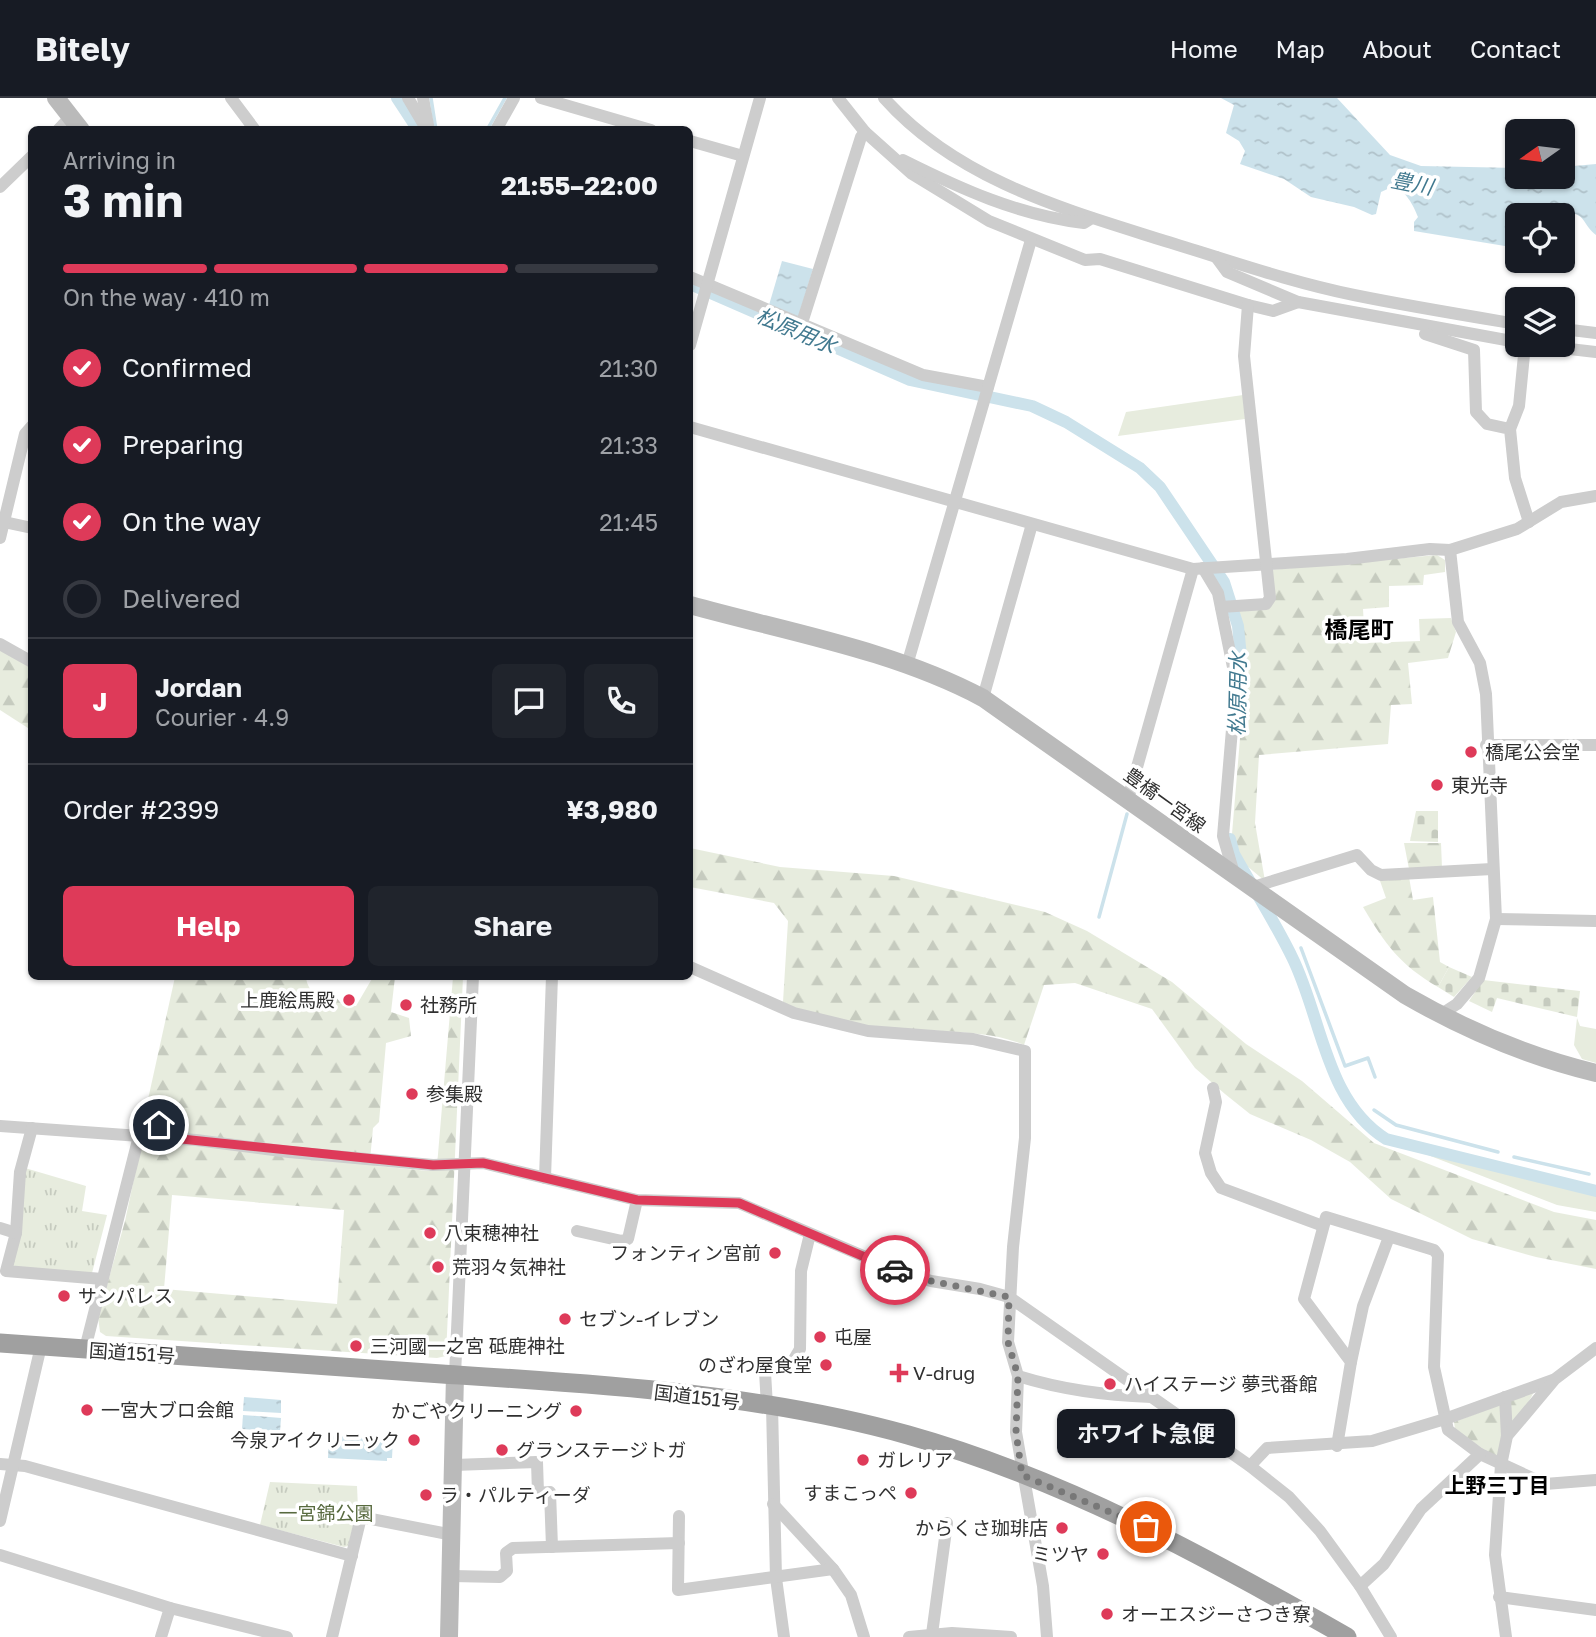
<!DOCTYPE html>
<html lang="en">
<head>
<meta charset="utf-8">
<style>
  body { margin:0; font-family:"Golos Text","Noto Sans JP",sans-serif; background:#20242c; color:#f1f3f6; height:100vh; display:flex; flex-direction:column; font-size:26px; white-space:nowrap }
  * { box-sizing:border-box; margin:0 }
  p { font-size:23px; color:#9ea1a6 }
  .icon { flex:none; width:38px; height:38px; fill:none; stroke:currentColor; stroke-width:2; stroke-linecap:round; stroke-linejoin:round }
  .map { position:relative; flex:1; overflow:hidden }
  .drawer { position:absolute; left:28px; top:28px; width:665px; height:854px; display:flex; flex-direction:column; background:#171b24; border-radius:10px; box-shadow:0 2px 5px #0004 }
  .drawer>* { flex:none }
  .needle { width:46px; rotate:256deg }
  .fabs { position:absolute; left:1505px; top:21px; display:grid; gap:14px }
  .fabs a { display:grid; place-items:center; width:70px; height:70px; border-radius:10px; background:#171b24; box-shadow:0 2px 5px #0004; font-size:35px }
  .pin { position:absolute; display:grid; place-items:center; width:60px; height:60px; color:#fff; margin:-30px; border:4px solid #fff; border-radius:50%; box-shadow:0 2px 7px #0007 }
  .courier { position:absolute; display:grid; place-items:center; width:70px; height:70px; margin:-35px; border:5px solid #de3a59; border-radius:50%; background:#fff; color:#222; box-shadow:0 2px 9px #0007 }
  .bubble { position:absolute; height:49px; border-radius:10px; background:#171b24; box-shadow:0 2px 5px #0004; font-size:23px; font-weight:700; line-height:49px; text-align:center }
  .summary em { font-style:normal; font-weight:700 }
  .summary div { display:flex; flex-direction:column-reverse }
  .summary { display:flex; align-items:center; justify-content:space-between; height:119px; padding:0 35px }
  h1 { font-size:46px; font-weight:700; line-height:52px }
  .bar { display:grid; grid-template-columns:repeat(4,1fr); gap:10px 7px; align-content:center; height:84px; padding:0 35px }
  .bar i { height:9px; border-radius:5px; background:#363941 }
  .bar .active { background:#de3a59 }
  .bar p { grid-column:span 4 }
  .line { display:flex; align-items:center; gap:18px; padding:0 35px; border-top:2px solid #363941 }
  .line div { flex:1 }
  .round { display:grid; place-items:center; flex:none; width:74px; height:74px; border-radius:10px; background:#20242c }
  ol { padding:0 35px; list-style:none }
  li { display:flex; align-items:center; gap:21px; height:77px }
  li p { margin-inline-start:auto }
  li .icon { padding:7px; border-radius:50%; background:#de3a59; color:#fff; stroke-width:4 }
  li:last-child { color:#9ea1a6 }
  li i { width:38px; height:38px; border:4px solid #363941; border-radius:50% }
  .action { display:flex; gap:14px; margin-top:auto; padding:14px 35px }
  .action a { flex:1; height:80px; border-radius:10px; background:#de3a59; color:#fff; font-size:28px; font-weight:700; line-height:80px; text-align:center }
  .action a+a { background:#20242c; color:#f1f3f6 }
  header { display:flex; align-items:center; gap:42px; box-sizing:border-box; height:98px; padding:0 35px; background:#171b24; border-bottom:2px solid #363941 }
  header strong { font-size:33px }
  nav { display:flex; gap:38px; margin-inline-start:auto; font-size:24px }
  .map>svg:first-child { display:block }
</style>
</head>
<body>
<header>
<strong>Bitely</strong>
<nav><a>Home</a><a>Map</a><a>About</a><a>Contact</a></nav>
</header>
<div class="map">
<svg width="1596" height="1539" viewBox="0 0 1596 1539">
  <defs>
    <pattern id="forest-firs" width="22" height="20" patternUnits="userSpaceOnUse" patternTransform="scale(1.75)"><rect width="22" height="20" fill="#e7ecde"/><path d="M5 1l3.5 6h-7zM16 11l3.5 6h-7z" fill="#c6cbbf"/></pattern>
    <pattern id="cemetery-stones" width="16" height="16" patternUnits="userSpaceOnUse" patternTransform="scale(1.75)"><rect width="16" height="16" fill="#e7ecde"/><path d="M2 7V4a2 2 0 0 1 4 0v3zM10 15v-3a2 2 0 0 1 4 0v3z" fill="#c6cbbf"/></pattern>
    <pattern id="park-tufts" width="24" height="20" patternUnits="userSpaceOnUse" patternTransform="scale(1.75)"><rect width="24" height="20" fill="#e7ecde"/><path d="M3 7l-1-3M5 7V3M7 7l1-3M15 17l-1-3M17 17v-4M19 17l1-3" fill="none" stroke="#c6cbbf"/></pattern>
    <pattern id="water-ripples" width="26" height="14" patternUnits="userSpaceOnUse" patternTransform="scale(1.75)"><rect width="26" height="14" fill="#cce2eb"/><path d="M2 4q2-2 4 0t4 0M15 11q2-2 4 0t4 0" fill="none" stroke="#b0c2ca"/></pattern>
  </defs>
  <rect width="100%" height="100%" fill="#fff"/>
  <g fill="#e7ecde">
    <path d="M1243,297L1245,321L1118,338L1126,314Z"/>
    <path d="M1577,920L1580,928L1596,931V965L1582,961L1574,947Z"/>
    <path d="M1415,1052L1596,1098V1114L1557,1107Z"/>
  </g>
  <g fill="url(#forest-firs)" fill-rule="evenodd">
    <path d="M1437,457L1445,462V474L1424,477L1423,487L1389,488V509L1363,511L1365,545L1420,543L1419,521L1451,520L1456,534L1448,560L1408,565L1412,606L1391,607L1388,646L1259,657L1255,725L1265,783L1241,763L1232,736L1246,569L1237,511L1268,508L1270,472Z"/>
    <path d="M0,552L31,570V632L0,612Z"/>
    <path d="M1404,745H1441L1442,770L1409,771Z"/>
    <path d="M690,750L780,769L894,778L1045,814L1087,833L1172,884L1246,946L1302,983L1374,1045L1554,1114L1596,1122V1171L1536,1159L1472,1141L1391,1101L1350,1064L1311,1042L1250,1016L1225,996L1195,970L1152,911L1075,885L1044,887L1024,947C999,936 970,935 943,933C891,930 831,929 783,904L788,823L774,805L690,789Z"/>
    <path d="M1409,779L1413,802L1433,799L1440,864L1449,869L1438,889C1400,867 1385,846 1363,809L1386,800L1379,780Z"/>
    <path d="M175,879H306C308,897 320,897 336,899L343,908H356L373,879H395L391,914L409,920L411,938L386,945L379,1024L373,1030L370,1062L376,1068L429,1073L437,1068L453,879H463L446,1258L437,1260L106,1238L100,1234L98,1219L125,1123L142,1043L145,1015ZM172,1097L344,1112L337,1206L164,1191Z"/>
    <path d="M1534,1294L1499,1357L1493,1358L1455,1331L1454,1324Z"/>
  </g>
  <g fill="url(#cemetery-stones)">
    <path d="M1416,713H1438V744L1410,743Z"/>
    <path d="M1449,869L1472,879L1454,899L1438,889Z"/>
    <path d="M1483,882L1580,893L1577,919L1497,900L1492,914L1469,903Z"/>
  </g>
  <g fill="url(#park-tufts)">
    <path d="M25,1070L86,1088L82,1113L107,1117L92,1175L14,1170L12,1165Z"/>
    <path d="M270,1384L357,1388L358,1410L348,1448L344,1449L260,1427Z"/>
  </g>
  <g fill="url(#water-ripples)">
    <path d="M1221,0H1337L1390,57L1421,68L1517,70V79H1563V69L1596,66V137C1583,128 1585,113 1566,116L1563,126V117H1517V150L1414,133V124L1418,119C1414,108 1405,92 1394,88L1381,94L1376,116L1372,117L1354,109L1311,99L1284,81L1240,66L1245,53L1239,43L1226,35L1234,7Z"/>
    <path d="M782,163L813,171L798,220L769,207Z"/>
    <path d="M244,1299L281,1302V1315L243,1313Z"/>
    <path d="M243,1317L281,1320L280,1334L242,1331Z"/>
    <path d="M329,1338L393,1341L392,1360H387V1363L328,1360Z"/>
  </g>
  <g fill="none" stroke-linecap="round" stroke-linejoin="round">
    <g stroke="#cce2eb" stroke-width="3.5">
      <path d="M431,0L436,32"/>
      <path d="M487,32L505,0"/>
      <path d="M1099,819L1127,716"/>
      <path d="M1301,850L1345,968L1368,960L1375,979"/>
      <path d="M1374,1012L1396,1027L1498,1054"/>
      <path d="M1514,1059L1589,1076"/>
    </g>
    <g stroke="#cce2eb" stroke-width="12">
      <path d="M397,0L418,32"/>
      <path d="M690,186L910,282L1032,308L1066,324L1140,370L1160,389L1224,484L1238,528L1242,569L1240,594"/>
      <path d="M1230,741L1234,756C1253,790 1275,824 1292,859C1322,919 1325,1003 1386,1041L1596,1093"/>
    </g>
    <g stroke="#cdcdcd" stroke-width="12">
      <path d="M231,0L255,32"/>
      <path d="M408,0L427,32"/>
      <path d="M423,0L428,27"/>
      <path d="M541,0L651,32"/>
      <path d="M884,0C957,82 1064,111 1165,143C1228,162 1290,184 1354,197C1408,208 1463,217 1517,226"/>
      <path d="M58,32L71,18"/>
      <path d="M496,32L514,0"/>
      <path d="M865,34L912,76L989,123L1085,162L1100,161L1248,207L1273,213L1298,204"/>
      <path d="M690,43L743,58"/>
      <path d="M903,62C961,91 1018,117 1084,125L1092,120"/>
      <path d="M0,89L32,58"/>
      <path d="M1216,159L1227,174L1298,204L1517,244"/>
      <path d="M690,179L923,277L988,289"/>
      <path d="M801,228L861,39L865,34L838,0"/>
      <path d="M1563,231L1596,235"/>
      <path d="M1425,236L1474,252L1476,314L1487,326L1510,331L1515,380L1529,424"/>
      <path d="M690,247L760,0"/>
      <path d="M1535,247L1596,254"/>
      <path d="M690,329L1193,471L1347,461L1430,451L1450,452L1517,431L1561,404L1596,398"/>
      <path d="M1510,331L1519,308L1524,257"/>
      <path d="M0,423L32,430"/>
      <path d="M0,440L25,336L32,328"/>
      <path d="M1203,470L1218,495L1236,584L1223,738L1235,779"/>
      <path d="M1221,509L1266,506L1270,500L1244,258L1248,207"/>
      <path d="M0,546L32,564"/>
      <path d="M907,567L1031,142"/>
      <path d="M983,600L1032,426"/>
      <path d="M1486,647H1596"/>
      <path d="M1128,701L1193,471"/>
      <path d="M1250,790L1357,757L1371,772L1381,777L1492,771"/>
      <path d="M1496,821L1596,823"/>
      <path d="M690,869L794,915L868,933L973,941L1025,953V1040L1013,1149L1008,1244L1018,1278L1016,1334L1043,1488L1047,1539"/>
      <path d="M1440,917L1457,906L1479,880L1496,821L1486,596L1480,565L1458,524L1450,452"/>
      <path d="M1213,990L1216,1004L1205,1055L1211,1075L1221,1090L1323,1128"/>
      <path d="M138,1018L158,1027L172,1040"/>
      <path d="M0,1028L196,1042L289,1054L433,1067L483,1065L637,1102L739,1105L896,1172L931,1183L980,1191L1009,1199L1250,1368L1289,1399L1320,1433L1360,1488L1391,1539"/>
      <path d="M32,1030L20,1074L16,1135L6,1173L102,1181"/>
      <path d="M545,1080L552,878"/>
      <path d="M0,1130L16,1135"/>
      <path d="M577,1133L622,1143L628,1141L637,1102"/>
      <path d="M85,1251L139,1038"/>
      <path d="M1351,1264L1363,1208L1389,1139"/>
      <path d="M455,1277L473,878"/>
      <path d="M1018,1278C1063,1292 1104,1297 1151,1299"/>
      <path d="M1505,1299L1507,1338"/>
      <path d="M767,1308L765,1274L793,1263L800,1251L801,1173L810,1136"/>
      <path d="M772,1308L776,1480L784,1539"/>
      <path d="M1337,1348L1351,1264L1304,1201L1326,1119L1434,1152L1438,1157L1434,1269L1448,1332L1480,1356L1545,1386L1596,1382"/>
      <path d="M0,1366L25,1368L352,1458"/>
      <path d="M454,1367L537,1364L538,1395L550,1394L552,1449"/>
      <path d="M1250,1368L1267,1350L1372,1343L1445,1321L1553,1282"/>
      <path d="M773,1406L833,1471L851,1497L864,1539"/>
      <path d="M679,1418L678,1492L833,1471"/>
      <path d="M0,1423L41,1248"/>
      <path d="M0,1457L170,1510L287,1539"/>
      <path d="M452,1478L500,1479L507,1473L506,1455L513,1450L679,1445"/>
      <path d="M1360,1488L1384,1466L1421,1411L1480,1356"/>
      <path d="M1499,1499L1596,1512"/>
      <path d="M932,1536L947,1425"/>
      <path d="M161,1539L170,1510"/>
      <path d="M332,1539L361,1419L453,1437"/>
      <path d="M909,1539L952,1535L1011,1539"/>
      <path d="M1506,1539L1495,1457L1501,1367L1507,1338L1555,1281L1596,1250"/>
    </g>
    <g stroke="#bababa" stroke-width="18">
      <path d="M56,0L81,32"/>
      <path d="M690,507C787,534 893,552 983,600L1405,897C1464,931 1529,959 1596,975"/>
      <path d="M449,1539L455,1277"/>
    </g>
    <path stroke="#a0a0a0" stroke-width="19" d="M0,1245C147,1256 294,1267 442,1276C597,1286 757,1295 908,1337C1065,1381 1206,1459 1347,1539"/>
  </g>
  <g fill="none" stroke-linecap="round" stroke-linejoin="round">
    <path stroke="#787878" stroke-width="7" stroke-dasharray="0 12.6" d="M895,1172L931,1183L1009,1199L1008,1244L1018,1278L1016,1334L1022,1377L1146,1429"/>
    <path stroke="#de3a59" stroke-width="9" d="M159,1027L172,1040L433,1067L483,1065L637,1102L739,1105L895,1172"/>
  </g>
  <g fill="#de3a59" stroke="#fff" stroke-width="2.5">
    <circle cx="1471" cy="654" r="7"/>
    <circle cx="1437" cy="687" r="7"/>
    <circle cx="349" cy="902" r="7"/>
    <circle cx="406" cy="907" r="7"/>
    <circle cx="412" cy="996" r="7"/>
    <circle cx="430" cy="1135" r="7"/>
    <circle cx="775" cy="1155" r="7"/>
    <circle cx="438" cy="1169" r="7"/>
    <circle cx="64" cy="1198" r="7"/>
    <circle cx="565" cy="1221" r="7"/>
    <circle cx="820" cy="1239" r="7"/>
    <circle cx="356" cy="1248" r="7"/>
    <circle cx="826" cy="1267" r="7"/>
    <path d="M895.5 1264.5h7v7h7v7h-7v7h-7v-7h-7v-7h7z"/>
    <circle cx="1110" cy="1286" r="7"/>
    <circle cx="87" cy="1312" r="7"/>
    <circle cx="576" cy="1313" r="7"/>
    <circle cx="414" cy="1342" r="7"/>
    <circle cx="502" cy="1352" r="7"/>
    <circle cx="863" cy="1362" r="7"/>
    <circle cx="911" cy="1395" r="7"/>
    <circle cx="426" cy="1397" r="7"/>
    <circle cx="1062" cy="1430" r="7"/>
    <circle cx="1103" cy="1456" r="7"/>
    <circle cx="1107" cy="1516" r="7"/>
  </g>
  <g text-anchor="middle" stroke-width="7" stroke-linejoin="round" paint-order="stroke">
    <g font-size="19" fill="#303030" stroke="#fff" text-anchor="start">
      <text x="1485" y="661">橋尾公会堂</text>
      <text x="1451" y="694">東光寺</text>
      <text x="335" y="909" text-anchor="end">上鹿絵馬殿</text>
      <text x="420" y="914">社務所</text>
      <text x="426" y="1003">参集殿</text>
      <text x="444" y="1142">八束穂神社</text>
      <text x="761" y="1162" text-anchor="end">フォンティン宮前</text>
      <text x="452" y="1176">荒羽々気神社</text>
      <text x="78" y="1205">サンパレス</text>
      <text x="579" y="1228">セブン-イレブン</text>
      <text x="834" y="1246">屯屋</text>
      <text x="370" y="1255">三河國一之宮 砥鹿神社</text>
      <text x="812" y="1274" text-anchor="end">のざわ屋食堂</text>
      <text x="913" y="1282">V-drug</text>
      <text x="1124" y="1293">ハイステージ 夢弐番館</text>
      <text x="101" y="1319">一宮大ブロ会館</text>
      <text x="562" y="1320" text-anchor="end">かごやクリーニング</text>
      <text x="400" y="1349" text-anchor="end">今泉アイクリニック</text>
      <text x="516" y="1359">グランステージトガ</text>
      <text x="877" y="1369">ガレリア</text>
      <text x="897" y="1402" text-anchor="end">すまこっぺ</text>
      <text x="440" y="1404">ラ・パルティーダ</text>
      <text x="1048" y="1437" text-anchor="end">からくさ珈琲店</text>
      <text x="1089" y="1463" text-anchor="end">ミツヤ</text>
      <text x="1121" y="1523">オーエスジーさつき寮</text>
    </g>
    <g font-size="19" fill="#303030" stroke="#fff">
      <text transform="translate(1165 702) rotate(36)" y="7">豊橋一宮線</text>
      <text transform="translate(132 1255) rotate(4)" y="7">国道151号</text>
      <text transform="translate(697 1299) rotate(7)" y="7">国道151号</text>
    </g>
    <g font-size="19" fill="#586a3f" stroke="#fff">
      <text x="326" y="1422">一宮錦公園</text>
    </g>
    <g font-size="21" font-style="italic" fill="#41798f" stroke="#fff">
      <text transform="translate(1412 86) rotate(11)" y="7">豊川</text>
      <text transform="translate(796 233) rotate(23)" y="7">松原用水</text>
      <text transform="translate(1238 596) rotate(-89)" y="7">松原用水</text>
    </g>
    <g font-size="21" font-weight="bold" fill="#000" stroke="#fff">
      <text x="1497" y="1395">上野三丁目</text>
    </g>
    <g font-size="23" font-weight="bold" fill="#000" stroke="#fff">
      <text x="1359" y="540">橋尾町</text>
    </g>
  </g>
</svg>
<div class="fabs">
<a><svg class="needle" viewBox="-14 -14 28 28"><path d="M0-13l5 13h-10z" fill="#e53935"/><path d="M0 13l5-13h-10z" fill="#9ea1a6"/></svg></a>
<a><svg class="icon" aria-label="locate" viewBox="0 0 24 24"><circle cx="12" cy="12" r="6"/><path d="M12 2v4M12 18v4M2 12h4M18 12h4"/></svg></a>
<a><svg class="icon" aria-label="layers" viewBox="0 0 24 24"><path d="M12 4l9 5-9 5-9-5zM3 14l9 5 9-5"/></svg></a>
</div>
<div class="pin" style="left:1146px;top:1429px;background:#ea580c"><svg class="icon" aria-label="bag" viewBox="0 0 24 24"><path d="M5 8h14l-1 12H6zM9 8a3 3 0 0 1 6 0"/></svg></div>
<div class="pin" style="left:159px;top:1027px;background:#1f2937"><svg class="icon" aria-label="home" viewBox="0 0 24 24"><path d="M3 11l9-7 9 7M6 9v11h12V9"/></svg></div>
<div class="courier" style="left:895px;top:1172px"><svg class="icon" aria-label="car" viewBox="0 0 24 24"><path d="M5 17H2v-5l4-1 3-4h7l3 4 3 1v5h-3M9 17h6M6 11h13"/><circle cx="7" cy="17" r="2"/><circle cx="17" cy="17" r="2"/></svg></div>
<div class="bubble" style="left:1057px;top:1311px;width:178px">ホワイト急便</div>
<section class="drawer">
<div class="summary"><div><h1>3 min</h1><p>Arriving in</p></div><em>21:55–22:00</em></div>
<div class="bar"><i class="active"></i><i class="active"></i><i class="active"></i><i></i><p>On the way · 410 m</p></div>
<ol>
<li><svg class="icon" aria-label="check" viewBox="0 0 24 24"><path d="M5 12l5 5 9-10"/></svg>Confirmed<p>21:30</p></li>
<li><svg class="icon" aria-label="check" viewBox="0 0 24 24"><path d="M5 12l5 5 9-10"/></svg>Preparing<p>21:33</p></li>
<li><svg class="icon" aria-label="check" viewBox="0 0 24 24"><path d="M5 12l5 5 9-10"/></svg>On the way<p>21:45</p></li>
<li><i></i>Delivered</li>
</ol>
<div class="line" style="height:126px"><b class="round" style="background:#de3a59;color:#fff">J</b><div><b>Jordan</b><p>Courier · 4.9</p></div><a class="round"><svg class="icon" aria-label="chat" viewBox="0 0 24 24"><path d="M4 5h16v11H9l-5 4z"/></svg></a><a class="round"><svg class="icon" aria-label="phone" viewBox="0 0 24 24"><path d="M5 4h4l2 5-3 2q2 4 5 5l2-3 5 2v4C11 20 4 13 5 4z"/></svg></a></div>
<div class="line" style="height:91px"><div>Order #2399</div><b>¥3,980</b></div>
<div class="action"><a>Help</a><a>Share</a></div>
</section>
</div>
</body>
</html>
